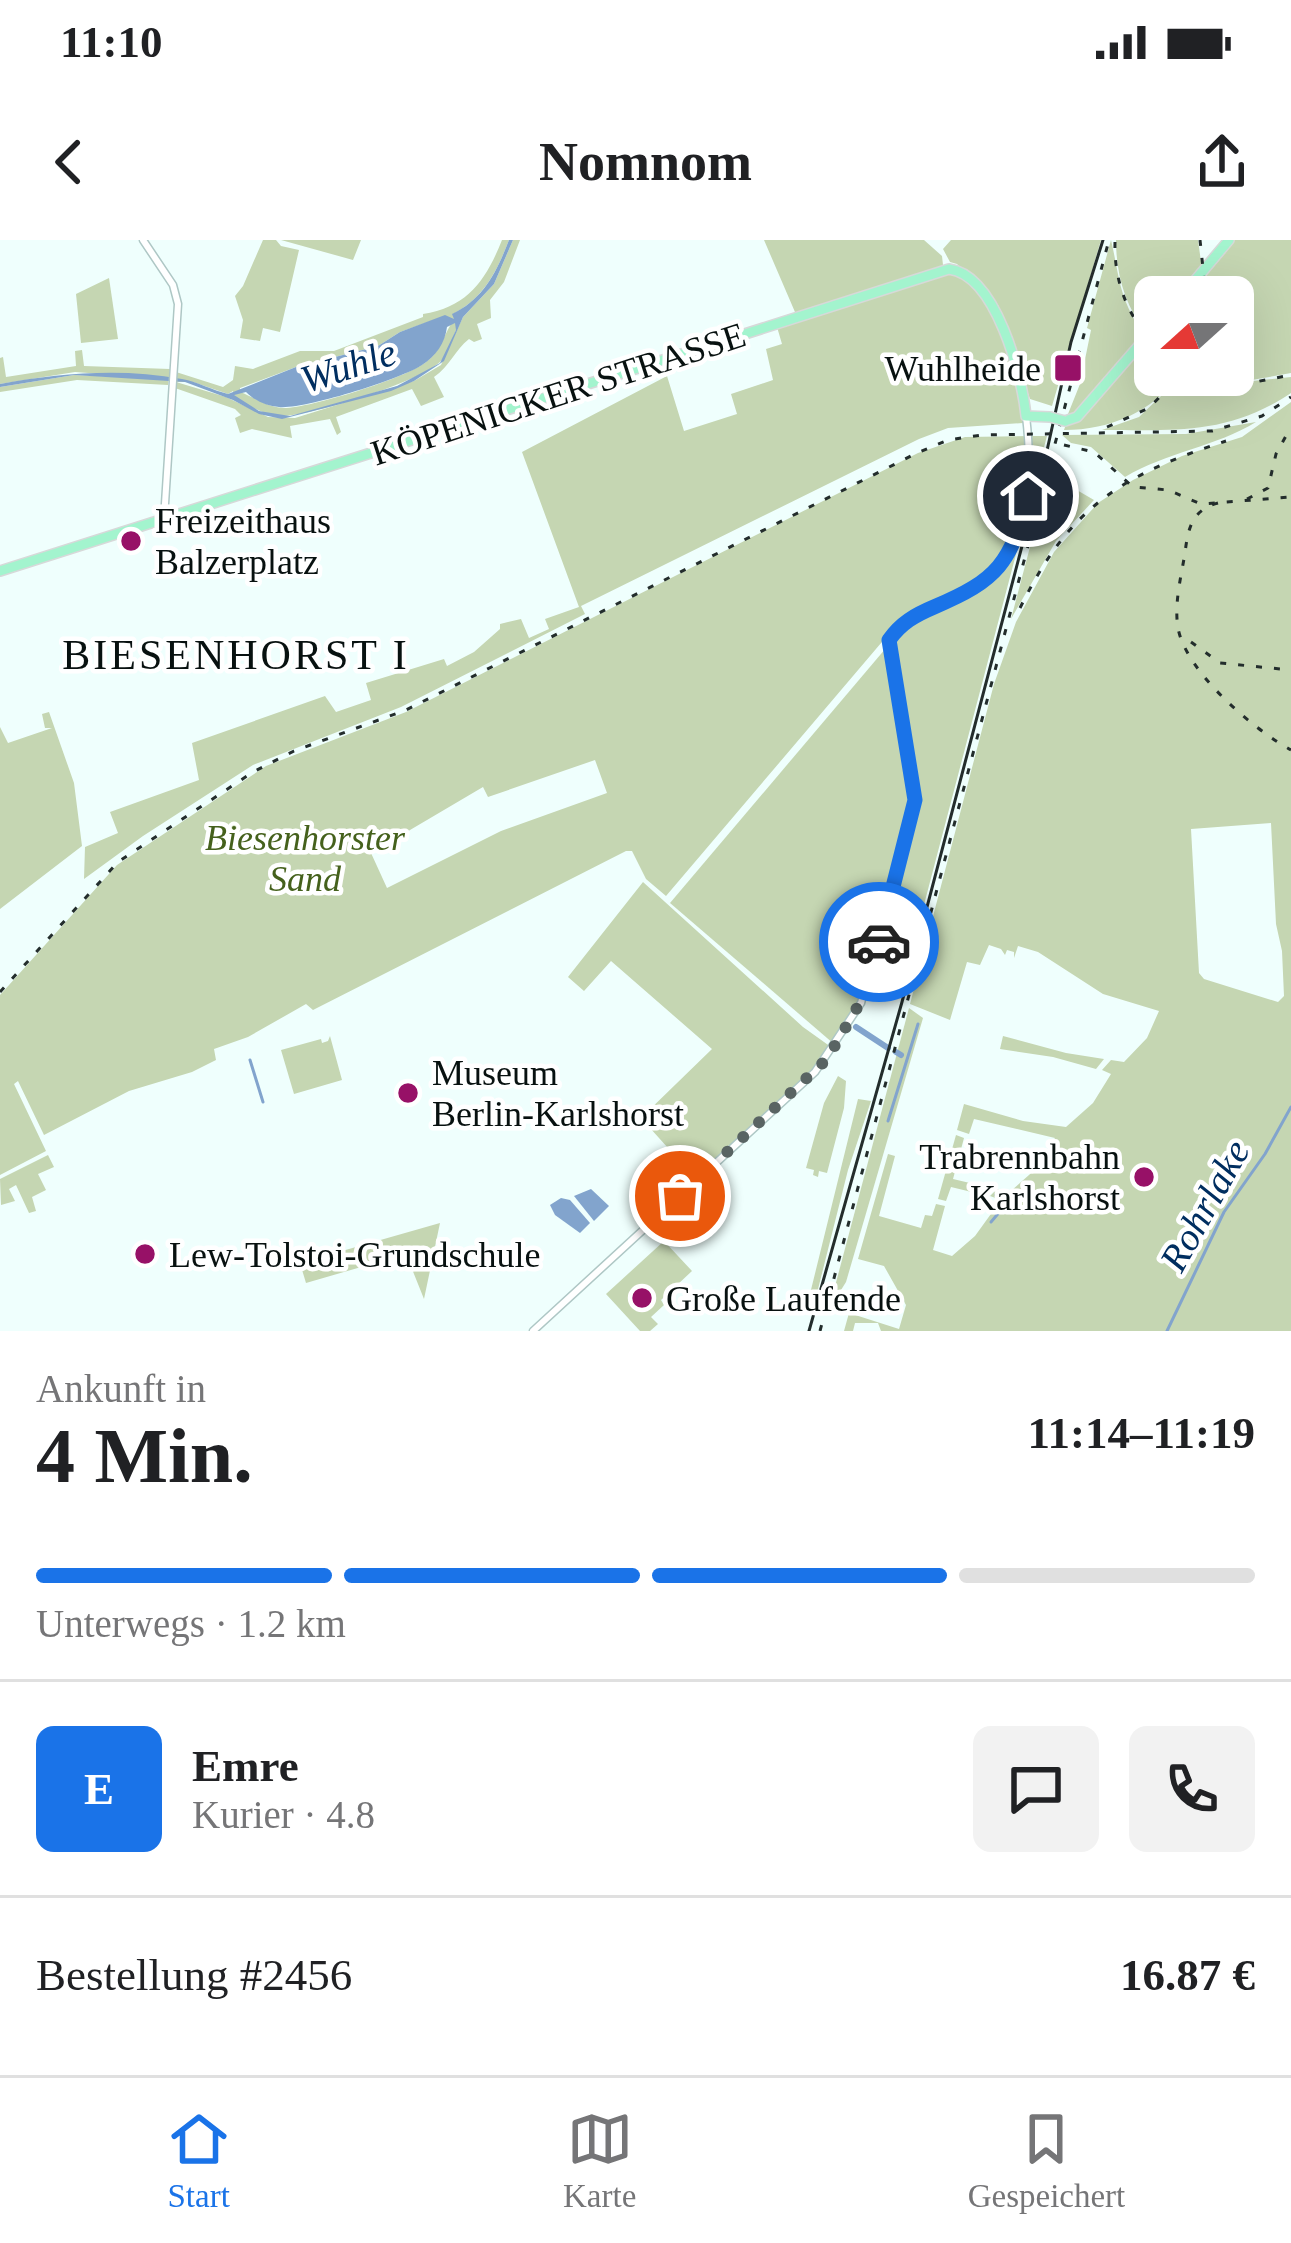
<!DOCTYPE html>
<html lang="de">
<head>
<meta charset="utf-8">
<style>
  body { margin:0; font-family:"Times New Roman",serif; background:#f2f2f2; color:#202124; height:100vh; display:flex; flex-direction:column; font-size:45px; white-space:nowrap }
  * { box-sizing:border-box; margin:0 }
  p { font-size:39px; color:#757577 }
  .icon { flex:none; width:66px; height:66px; fill:none; stroke:currentColor; stroke-width:2; stroke-linecap:round; stroke-linejoin:round }
  .map { position:relative; height:1091px; overflow:hidden }
  .sheet { display:flex; flex-direction:column; background:#fff; flex:1 }
  .sheet>* { flex:none }
  .needle { width:78px; rotate:249deg }
  .buttons { position:absolute; left:1134px; top:36px; display:grid; gap:24px }
  .buttons a { display:grid; place-items:center; width:120px; height:120px; border-radius:18px; background:#fff; box-shadow:0 12px 48px #0002; font-size:60px }
  .pin { position:absolute; display:grid; place-items:center; width:102px; height:102px; color:#fff; margin:-51px; border:6px solid #fff; border-radius:50%; box-shadow:0 3px 12px #0007 }
  .courier { position:absolute; display:grid; place-items:center; width:120px; height:120px; margin:-60px; border:9px solid #1a73e8; border-radius:50%; background:#fff; color:#222; box-shadow:0 3px 15px #0007 }
  .summary em { font-style:normal; font-weight:700 }
  .summary div { display:flex; flex-direction:column-reverse }
  .summary { display:flex; align-items:center; justify-content:space-between; height:204px; padding:0 36px }
  h1 { font-size:78px; font-weight:700; line-height:90px }
  .bar { display:grid; grid-template-columns:repeat(4,1fr); gap:18px 12px; align-content:center; height:144px; padding:0 36px }
  .bar i { height:15px; border-radius:9px; background:#e0e0e0 }
  .bar .selected { background:#1a73e8 }
  .bar p { grid-column:span 4 }
  .line { display:flex; align-items:center; gap:30px; padding:0 36px; border-top:3px solid #e0e0e0 }
  .line div { flex:1 }
  .round { display:grid; place-items:center; flex:none; width:126px; height:126px; border-radius:18px; background:#f2f2f2 }
  .status { display:flex; justify-content:space-between; align-items:center; height:84px; padding:0 60px; background:#fff; direction:ltr }
  .status svg { height:33px; fill:currentColor }
  header { display:flex; justify-content:space-between; align-items:center; height:156px; padding:0 36px; background:#fff; font-size:54px; font-weight:700 }
  .menu { display:flex; justify-content:space-around; align-items:center; height:168px; border-top:3px solid #e0e0e0; background:#fff; font-size:33px; color:#757577 }
  .menu a { display:grid; justify-items:center; gap:6px }
  .menu .selected { color:#1a73e8 }
  .map>svg:first-child { display:block }
</style>
</head>
<body>
<div class="status"><b>11:10</b><svg viewBox="0 0 49 12"><path d="M0 12V9h3v3zM5 12V6h3v6zM10 12V3h3v9zM15 12V0h3v12zM26 1h20v11H26zM47 4h2v5h-2z"/></svg></div>
<header><svg class="icon" aria-label="back" viewBox="0 0 24 24"><path d="M15 5l-7 7 7 7"/></svg>Nomnom<svg class="icon" aria-label="share" viewBox="0 0 24 24"><path d="M12 15V3M7 8l5-5 5 5M5 13v7h14v-7"/></svg></header>
<div class="map">
<svg width="1291" height="1091" viewBox="0 0 1291 1091">
  <rect width="100%" height="100%" fill="#effffd"/>
  <g fill="#c5d6b2" fill-rule="evenodd">
    <path d="M263,0H276L281,6L299,10L280,92L263,88L260,101L240,98L243,80L235,56L243,46Z"/>
    <path d="M281,0H361L353,20Z"/>
    <path d="M502,0H509C497,31 484,58 453,74L457,88C452,99 448,114 440,122C419,142 306,178 278,176C261,174 248,165 234,157L233,151L228,154L193,142H176L226,157L268,177L295,178L414,141L441,125L463,77L494,44L513,0H520L504,42L490,60L491,78L477,84L482,99L474,102L469,99C455,110 450,126 434,137L444,157L421,166L412,149L336,177L341,192L337,195L330,179L290,186L292,198L252,189L240,193L235,178L241,175L235,169L175,148L176,132L223,147L233,140L235,126L253,129L300,111H334L423,77V74C468,67 486,40 502,0ZM445,76L451,84C443,97 440,112 426,122C407,138 307,169 283,168C266,167 254,157 240,152V148L296,127L378,106L400,92Z"/>
    <path d="M764,0H924L942,16L944,34C993,28 1022,145 1023,183L948,188L919,199L581,366L585,374L401,467L253,525L143,596L84,639L85,607L118,593L110,572L199,540L192,503L325,456L336,472L371,460L366,443L444,419L447,426L474,412L500,389V384L521,379L529,398L549,389L545,379L579,367L522,212L667,136L684,191L737,174L731,154L773,140L766,109L782,104L777,87L798,79Z"/>
    <path d="M951,0H1101L1052,166L1030,159L998,65L957,24L950,22L943,9Z"/>
    <path d="M1111,0C1120,38 1118,58 1145,96L1075,176L1066,179L1080,144L1091,90L1087,88Z"/>
    <path d="M1116,0H1198L1202,29L1178,57H1155V84L1147,93C1125,67 1116,34 1116,0Z"/>
    <path d="M1231,0H1291V133L1246,141L1209,135H1233V57H1208L1205,30Z"/>
    <path d="M109,38L118,99L81,103L76,54Z"/>
    <path d="M1147,98L1155,107V135H1180C1151,172 1111,190 1064,190L1066,184Z"/>
    <path d="M82,110L84,126L170,129L168,145L77,140L0,152V147L74,135L169,139L75,132L0,144V118L3,117L6,137L76,126L75,111Z"/>
    <path d="M1183,135L1233,143L1291,137V153C1228,195 1175,190 1102,190L1139,177Z"/>
    <path d="M1291,162V1091H881L878,1083H855L853,1091H844L849,1073L899,1089L906,1065L884,1026L858,1019L888,914L895,916L879,976L921,988L925,975L932,976L936,964L945,966L933,1010L952,1016L975,996L1001,960L990,956L997,949L1011,951L1038,927L1055,898L974,879L969,894L957,890L964,864L1023,881L1066,887L1093,863L1111,834L1102,830L1111,820L1124,822L1147,798L1159,771L1103,754L1038,712L1018,706L1014,718V712L1007,710L1005,715L1001,709L989,705L980,725L967,722L950,780L910,764L994,444L1016,382L1054,312L1098,263L1133,240L1182,216L1242,197ZM1271,583L1276,684L1282,711L1284,756L1278,762L1204,739L1199,733L1191,589Z"/>
    <path d="M1256,182C1215,207 1167,212 1125,237L1091,207L1071,203L1062,195L1186,194Z"/>
    <path d="M1027,196C1030,253 1020,315 970,349C943,367 912,376 887,396L666,656L646,639L632,611H626L313,770L306,764L248,797L214,809L216,820L192,832L129,851L44,895L18,841L14,844L46,911L0,935V755L117,625L266,526L406,472L918,213L965,197ZM595,520L607,553L501,591L387,648L371,613L483,547L488,557Z"/>
    <path d="M1031,196H1047L920,680L889,673L920,560L892,401C912,375 943,368 972,354C1026,326 1037,251 1031,196Z"/>
    <path d="M1051,241L1063,242L1094,260L1056,301L1011,379L1044,254L1055,256L1059,248Z"/>
    <path d="M886,408L913,562L860,760L834,804L670,663Z"/>
    <path d="M49,472L74,543L82,606L0,669V487L8,503L52,488H45L42,474Z"/>
    <path d="M643,642L803,787L831,807L823,821L695,938L641,878L712,809L611,721L584,751L568,737Z"/>
    <path d="M909,768L923,778L846,1042L841,1050H834Z"/>
    <path d="M330,796L342,840L294,854L281,810L321,799L322,803L328,801Z"/>
    <path d="M1003,796L1066,813L1104,819L1096,829L1053,817L1000,809Z"/>
    <path d="M838,836L846,841L844,868L827,933L819,931L818,937L813,935L814,930L806,928L824,863Z"/>
    <path d="M858,859L871,861L848,930L812,1073L807,1070L808,1062Z"/>
    <path d="M956,895L964,898L953,939L991,948L984,955L951,947L946,961L938,959Z"/>
    <path d="M48,915L54,927L38,934L46,950L32,957L36,971L29,973L16,945L9,949L15,961L1,965L0,939Z"/>
    <path d="M440,983L424,1059L406,1014L306,1043L300,1023Z"/>
    <path d="M664,1001L692,1031L661,1060L664,1065L651,1077L658,1084L650,1091H640L606,1054Z"/>
  </g>
  <g fill="#82a4cd" fill-rule="evenodd">
    <path d="M509,0H513L494,44L463,77L444,121L414,141L391,151L282,179L259,174L233,160L185,142L74,135L0,147V144C61,133 121,128 182,139C198,142 212,150 228,154L296,127L378,106L400,92L445,75L454,79L452,74C484,59 497,31 509,0ZM455,83L456,90L440,123L397,146L290,176L259,171L234,155L246,152C255,161 266,166 279,167C303,170 401,139 422,125C436,116 445,103 447,87Z"/>
    <path d="M591,949L609,966L594,981L574,956Z"/>
    <path d="M561,958L570,960L590,983L580,993L555,975L550,965Z"/>
  </g>
  <g fill="none" stroke-linecap="round" stroke-linejoin="round">
    <g stroke="#82a4cd" stroke-width="3">
      <path d="M250,820L263,862"/>
      <path d="M888,881L918,784"/>
      <path d="M991,982L1007,963L1006,958L996,955"/>
      <path d="M1167,1091L1224,972L1265,914L1291,867"/>
    </g>
    <g stroke="#82a4cd" stroke-width="6">
      <path d="M856,787L888,808"/>
      <path d="M896,812L901,815"/>
    </g>
    <defs>
      <g id="minor">
        <path d="M143,0L173,45L178,64L164,279"/>
        <path d="M533,1091L815,832L861,763L915,561L889,401C905,376 933,368 959,356C1030,324 1034,244 1026,176"/>
      </g>
      <g id="major">
        <path d="M1181,57L1229,0"/>
        <path d="M1065,181L1077,177L1155,87"/>
        <path d="M0,331L949,29C996,35 1022,135 1026,176L1050,177"/>
      </g>
    </defs>
    <use href="#minor" stroke="#aec7c5" stroke-width="9"/>
    <use href="#major" stroke="#d7d9d9" stroke-width="12"/>
    <use href="#minor" stroke="#fff" stroke-width="6"/>
    <use href="#major" stroke="#a3f4ce" stroke-width="9"/>
    <path stroke="#232d2c" stroke-width="3" d="M809,1091L902,762L1046,215L1071,102L1103,0"/>
    <g stroke="#232d2c" stroke-width="3" stroke-dasharray="6 12" stroke-linecap="butt">
      <path d="M1200,0L1206,57"/>
      <path d="M1115,2C1114,41 1127,76 1155,105"/>
      <path d="M1206,135L1255,142L1291,135"/>
      <path d="M1107,187L1149,168L1181,135"/>
      <path d="M1064,205L1094,212L1133,247L1168,250L1201,264L1291,257"/>
      <path d="M1247,259L1268,248L1276,214L1291,187"/>
      <path d="M1218,263C1192,270 1188,288 1185,313C1181,337 1174,364 1178,388C1186,432 1253,489 1291,510"/>
      <path d="M1020,368C1070,266 1122,235 1226,201"/>
      <path d="M1191,402L1220,423L1291,430"/>
      <path d="M0,752L118,622L253,532L294,511L406,470L917,213L948,200L982,195L1212,191L1262,176L1291,157"/>
      <path d="M820,1091L1109,0"/>
    </g>
    <defs>
      <path id="major-bridge" d="M1050,177L1065,181"/>
    </defs>
    <use href="#major-bridge" stroke="#d7d9d9" stroke-width="12" stroke-linecap="butt"/>
    <use href="#major-bridge" stroke="#a3f4ce" stroke-width="9"/>
  </g>
  <g fill="none" stroke-linecap="round" stroke-linejoin="round">
    <path stroke="#596463" stroke-width="12" stroke-dasharray="0 21.6" d="M680,956L827,819L864,756L879,702"/>
    <path stroke="#1a73e8" stroke-width="15" d="M879,702L915,560L889,400C901,383 915,375 934,367C998,340 1011,323 1028,256"/>
  </g>
  <g fill="#971167" stroke="#fff" stroke-width="4.5">
    <rect x="1053" y="113" width="30" height="30" rx="6"/>
    <circle cx="131" cy="301" r="12"/>
    <circle cx="408" cy="853" r="12"/>
    <circle cx="1144" cy="937" r="12"/>
    <circle cx="145" cy="1014" r="12"/>
    <circle cx="642" cy="1058" r="12"/>
  </g>
  <g text-anchor="middle" stroke-width="9" stroke-linejoin="round" paint-order="stroke">
    <g font-size="36" fill="#081110" stroke="#fff" text-anchor="start">
      <text x="1041" y="141" text-anchor="end">Wuhlheide</text>
      <text x="155" y="293">Freizeithaus<tspan x="155" dy="41">Balzerplatz</tspan></text>
      <text x="432" y="845">Museum<tspan x="432" dy="41">Berlin-Karlshorst</tspan></text>
      <text x="1120" y="929" text-anchor="end">Trabrennbahn<tspan x="1120" dy="41">Karlshorst</tspan></text>
      <text x="169" y="1027">Lew-Tolstoi-Grundschule</text>
      <text x="666" y="1071">Große Laufende</text>
    </g>
    <g font-size="36" fill="#081110" stroke="#fff">
      <text transform="translate(558 153) rotate(-18)" y="13">KÖPENICKER STRASSE</text>
    </g>
    <g font-size="36" font-style="italic" fill="#45611c" stroke="#fff">
      <text x="305" y="610">Biesenhorster<tspan x="305" dy="41">Sand</tspan></text>
    </g>
    <g font-size="39" font-style="italic" fill="#002e60" stroke="#fff">
      <text transform="translate(348 125) rotate(-18)" y="14">Wuhle</text>
      <text transform="translate(1204 965) rotate(-61)" y="14">Rohrlake</text>
    </g>
    <g font-size="42" letter-spacing="3" fill="#081110" stroke="#fff">
      <text x="236" y="429">BIESENHORST I</text>
    </g>
  </g>
</svg>
<div class="buttons">
<a><svg class="needle" viewBox="-14 -14 28 28"><path d="M0-13l5 13h-10z" fill="#e53935"/><path d="M0 13l5-13h-10z" fill="#757577"/></svg></a>
</div>
<div class="pin" style="left:680px;top:956px;background:#ea580c"><svg class="icon" aria-label="bag" viewBox="0 0 24 24"><path d="M5 8h14l-1 12H6zM9 8a3 3 0 0 1 6 0"/></svg></div>
<div class="pin" style="left:1028px;top:256px;background:#1f2937"><svg class="icon" aria-label="home" viewBox="0 0 24 24"><path d="M3 11l9-7 9 7M6 9v11h12V9"/></svg></div>
<div class="courier" style="left:879px;top:702px"><svg class="icon" aria-label="car" viewBox="0 0 24 24"><path d="M5 17H2v-5l4-1 3-4h7l3 4 3 1v5h-3M9 17h6M6 11h13"/><circle cx="7" cy="17" r="2"/><circle cx="17" cy="17" r="2"/></svg></div>
</div>
<section class="sheet">
<div class="summary"><div><h1>4 Min.</h1><p>Ankunft in</p></div><em>11:14–11:19</em></div>
<div class="bar"><i class="selected"></i><i class="selected"></i><i class="selected"></i><i></i><p>Unterwegs · 1.2 km</p></div>
<div class="line" style="height:216px"><b class="round" style="background:#1a73e8;color:#fff">E</b><div><b>Emre</b><p>Kurier · 4.8</p></div><a class="round"><svg class="icon" aria-label="chat" viewBox="0 0 24 24"><path d="M4 5h16v11H9l-5 4z"/></svg></a><a class="round"><svg class="icon" aria-label="phone" viewBox="0 0 24 24"><path d="M5 4h4l2 5-3 2q2 4 5 5l2-3 5 2v4C11 20 4 13 5 4z"/></svg></a></div>
<div class="line" style="height:156px"><div>Bestellung #2456</div><b>16.87 €</b></div>
</section>
<nav class="menu">
<a class="selected"><svg class="icon" aria-label="home" viewBox="0 0 24 24"><path d="M3 11l9-7 9 7M6 9v11h12V9"/></svg>Start</a>
<a><svg class="icon" aria-label="map" viewBox="0 0 24 24"><path d="M3 6l6-2 6 2 6-2v14l-6 2-6-2-6 2zM9 4v14M15 6v14"/></svg>Karte</a>
<a><svg class="icon" aria-label="saved" viewBox="0 0 24 24"><path d="M7 4h10v16l-5-4-5 4z"/></svg>Gespeichert</a>
</nav>
</body>
</html>
